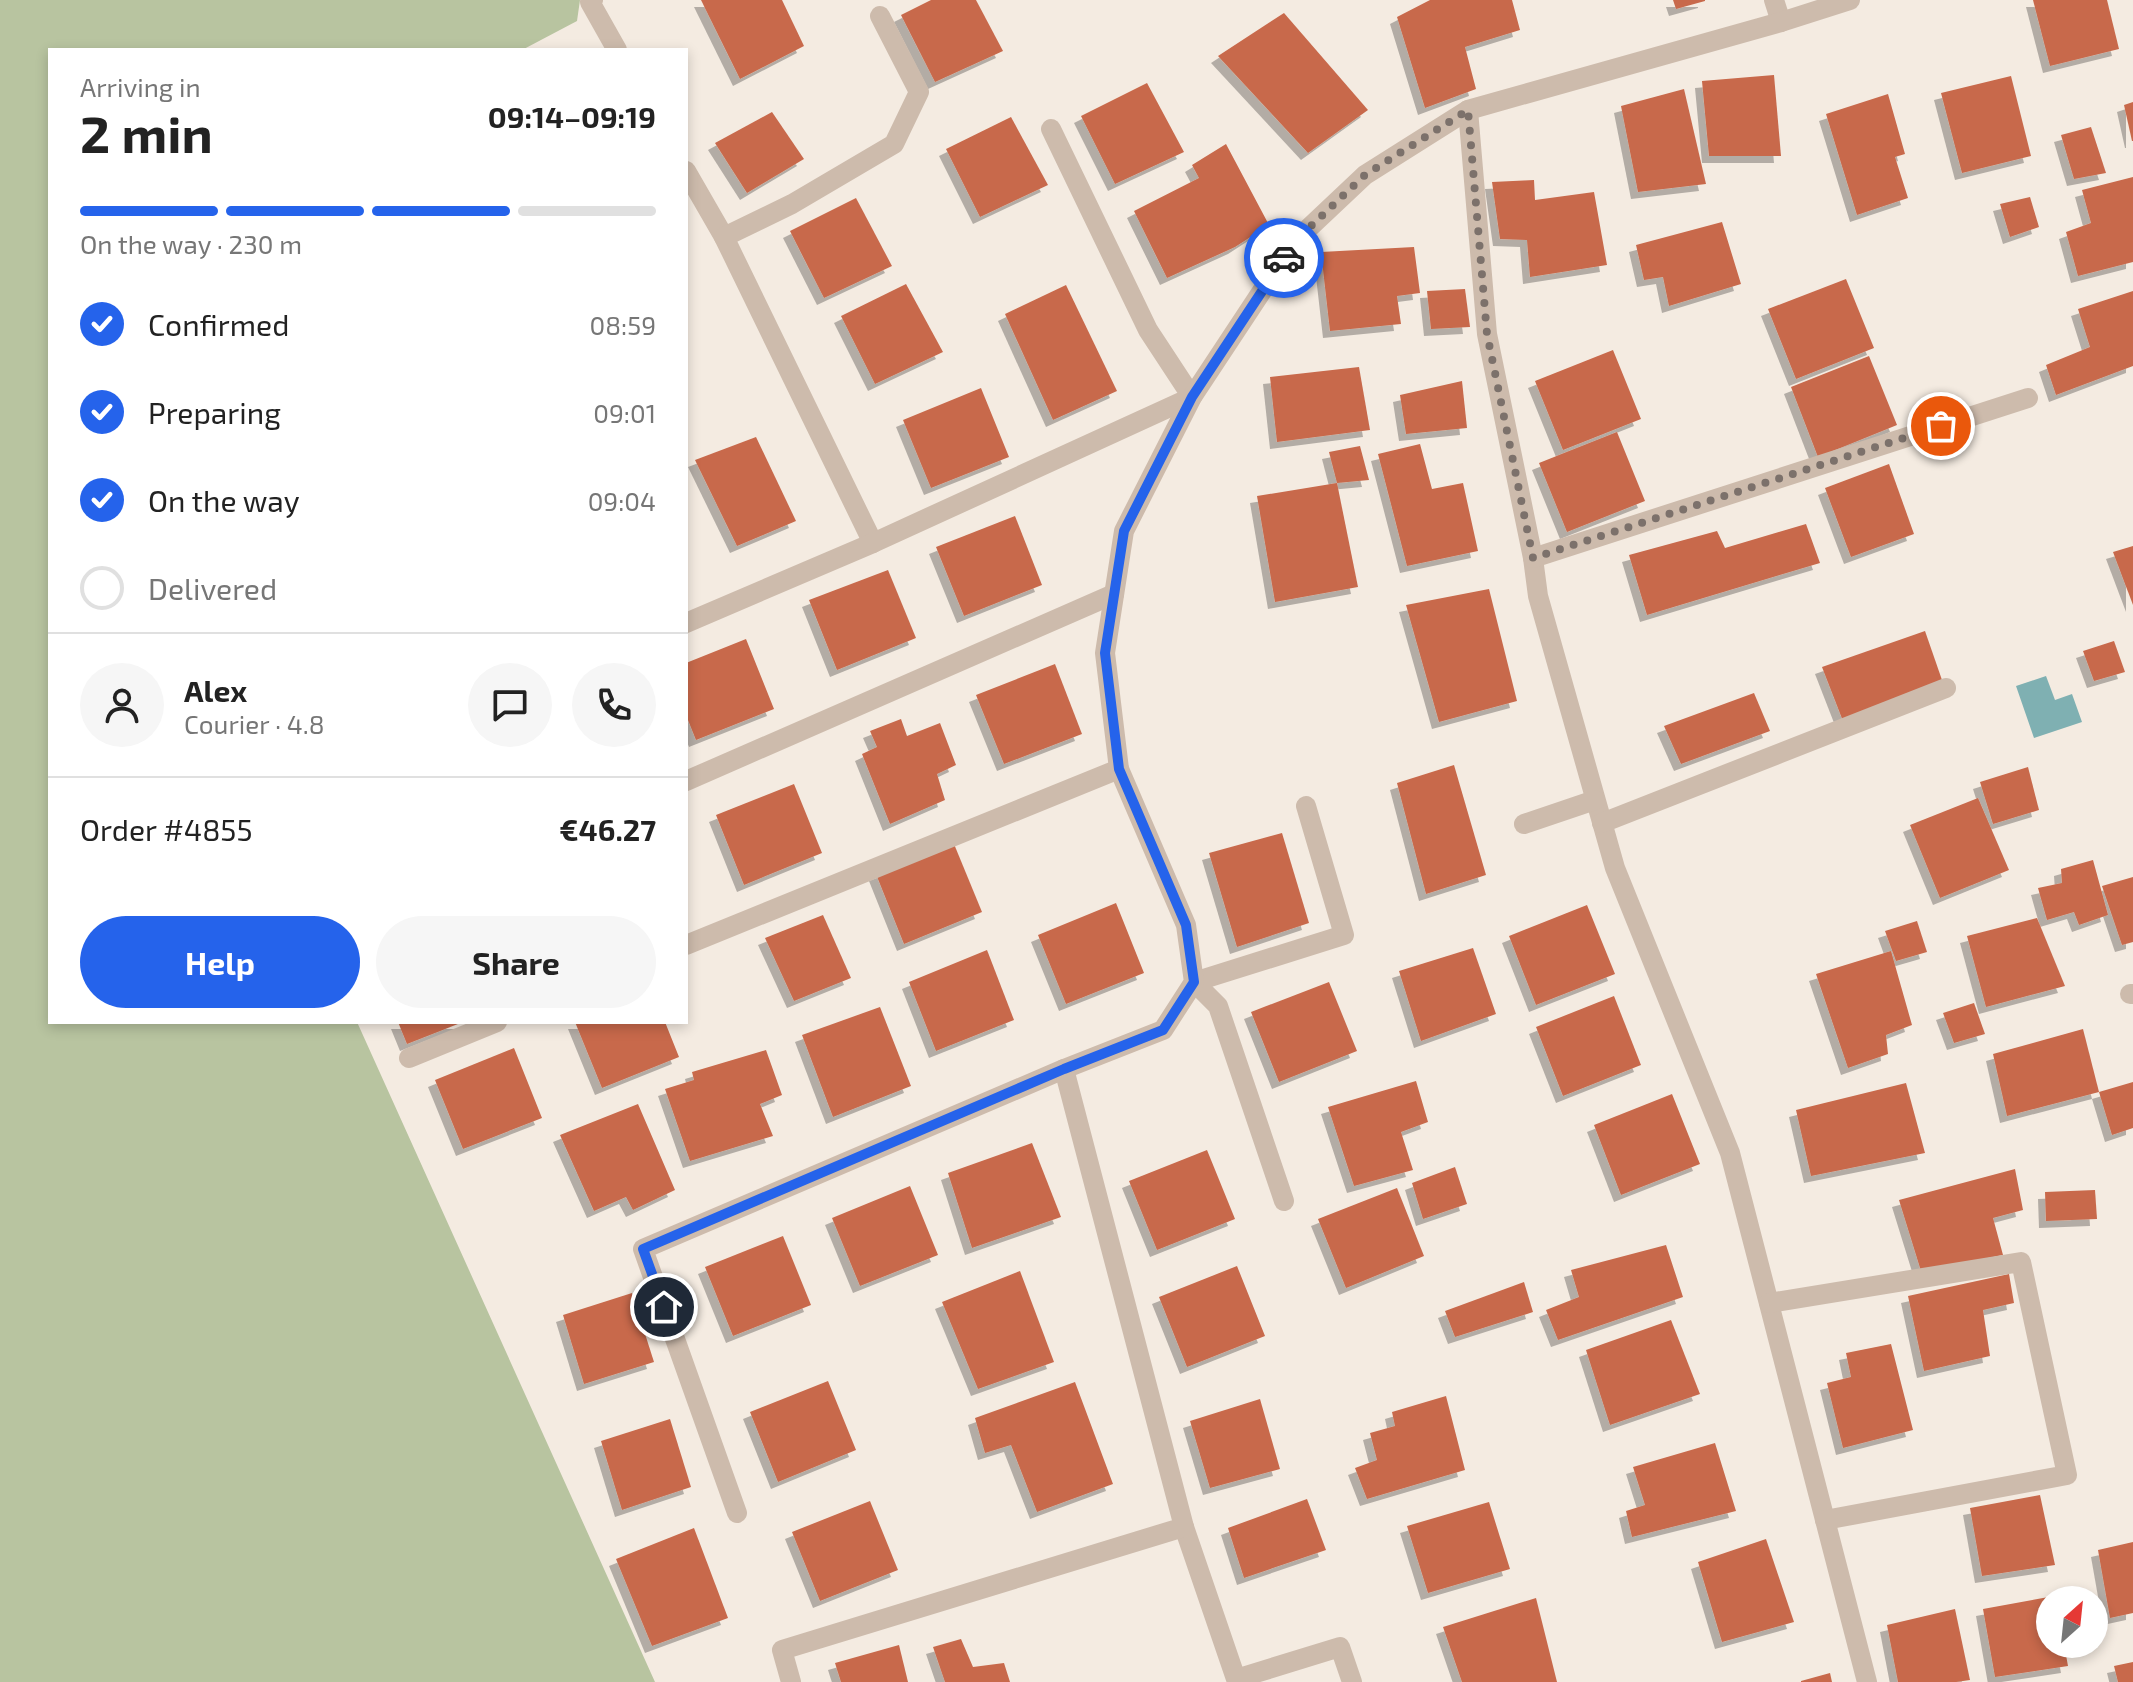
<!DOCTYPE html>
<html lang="en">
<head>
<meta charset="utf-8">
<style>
  body { margin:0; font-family:"Exo 2",sans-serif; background:#f6f6f6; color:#222; height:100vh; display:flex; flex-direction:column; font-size:30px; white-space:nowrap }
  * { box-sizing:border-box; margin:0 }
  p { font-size:26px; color:#767676 }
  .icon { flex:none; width:44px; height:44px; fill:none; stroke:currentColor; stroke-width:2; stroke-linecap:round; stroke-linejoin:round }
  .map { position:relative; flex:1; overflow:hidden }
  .side { position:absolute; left:48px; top:48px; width:640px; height:976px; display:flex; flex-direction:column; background:#fff; border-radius:0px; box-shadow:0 4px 12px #0003 }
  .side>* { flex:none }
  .needle { width:52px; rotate:27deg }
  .controls { position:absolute; left:2036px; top:1586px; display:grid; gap:16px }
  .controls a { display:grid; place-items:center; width:72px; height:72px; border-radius:50%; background:#fff; box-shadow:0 4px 12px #0003; font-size:40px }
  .pin { position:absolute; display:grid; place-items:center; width:68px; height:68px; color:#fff; margin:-34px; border:4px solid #fff; border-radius:50%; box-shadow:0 2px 8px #0007 }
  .courier { position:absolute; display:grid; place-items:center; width:80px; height:80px; margin:-40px; border:6px solid #2563eb; border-radius:50%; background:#fff; color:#222; box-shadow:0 2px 10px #0007 }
  .overview em { font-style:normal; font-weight:700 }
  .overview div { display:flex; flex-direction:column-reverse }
  .overview { display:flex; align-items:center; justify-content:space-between; height:136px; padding:0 32px }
  h1 { font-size:52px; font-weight:700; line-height:60px }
  .bar { display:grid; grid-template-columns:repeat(4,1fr); gap:12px 8px; align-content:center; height:96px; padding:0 32px }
  .bar i { height:10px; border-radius:6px; background:#e0e0e0 }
  .bar .current { background:#2563eb }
  .bar p { grid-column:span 4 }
  .line { display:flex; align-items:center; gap:20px; padding:0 32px; border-top:2px solid #e0e0e0 }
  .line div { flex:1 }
  .round { display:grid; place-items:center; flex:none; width:84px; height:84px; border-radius:42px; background:#f6f6f6 }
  ol { padding:0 32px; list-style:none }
  li { display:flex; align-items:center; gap:24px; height:88px }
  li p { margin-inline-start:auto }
  li .icon { padding:8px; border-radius:50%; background:#2563eb; color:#fff; stroke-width:4 }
  li:last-child { color:#767676 }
  li i { width:44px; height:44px; border:4px solid #e0e0e0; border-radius:50% }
  .primary-button { display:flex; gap:16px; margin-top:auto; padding:16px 32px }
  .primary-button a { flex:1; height:92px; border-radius:48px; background:#2563eb; color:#fff; font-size:32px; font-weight:700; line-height:92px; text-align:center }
  .primary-button a+a { background:#f6f6f6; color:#222 }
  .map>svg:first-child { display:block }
</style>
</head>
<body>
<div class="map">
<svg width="2133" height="1682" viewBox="0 0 2133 1682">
  <defs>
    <filter id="shadow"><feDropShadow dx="-7" dy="7" stdDeviation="0" flood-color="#0004"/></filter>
  </defs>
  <rect width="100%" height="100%" fill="#f4ebe1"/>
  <path fill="#b8c4a0" d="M0,0H580L577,21L522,50H50V1022H357L655,1682H0Z"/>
  <path fill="#7fb0b2" d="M2046,676L2055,700L2072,694L2082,722L2034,738L2016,686Z"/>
  <g fill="#c8694b" filter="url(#shadow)">
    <path d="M701,0H782L804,46L740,79Z"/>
    <path d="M931,0H976L1003,51L935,82L901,15Z"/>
    <path d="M1430,0H1512L1520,30L1465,47L1476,89L1425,108L1397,17Z"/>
    <path d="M1673,0H1705V1L1676,9Z"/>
    <path d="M2033,0H2107L2119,49L2050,66Z"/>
    <path d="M1284,13L1368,110L1308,153L1218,56Z"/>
    <path d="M1774,75L1781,156H1709L1702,81Z"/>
    <path d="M2011,76L2031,156L1962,173L1941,93Z"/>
    <path d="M1147,83L1184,152L1115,184L1081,116Z"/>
    <path d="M1684,89L1706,184L1638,192L1621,106Z"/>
    <path d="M1888,94L1905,154L1895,157L1908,198L1857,215L1826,114Z"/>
    <path d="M2133,102V141H2132L2124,105Z"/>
    <path d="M772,112L804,159L747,193L715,143Z"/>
    <path d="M1011,117L1048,185L980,217L946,149Z"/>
    <path d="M2091,127L2106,173L2074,179L2061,135Z"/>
    <path d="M1226,144L1269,225L1235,247L1167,278L1134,211L1199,178L1192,165Z"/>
    <path d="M2133,177V262L2078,276L2066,232L2091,223L2082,190Z"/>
    <path d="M1534,180L1535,200L1594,192L1607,265L1530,277L1527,240L1500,239L1492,182Z"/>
    <path d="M2030,197L2039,227L2010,237L2000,204Z"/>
    <path d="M856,198L892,266L824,298L790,231Z"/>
    <path d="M1722,222L1741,284L1669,306L1663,277L1644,280L1636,245Z"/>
    <path d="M1414,247L1420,293L1397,296L1401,324L1330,331L1321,252Z"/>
    <path d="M1846,279L1874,348L1796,379L1768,309Z"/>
    <path d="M906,284L943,352L875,384L841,316Z"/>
    <path d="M1066,285L1117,391L1053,420L1005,314Z"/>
    <path d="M1465,289L1470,327L1431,329L1427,291Z"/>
    <path d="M2133,291V366L2056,395L2046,365L2090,347L2078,309Z"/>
    <path d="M1613,350L1641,419L1563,450L1535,381Z"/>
    <path d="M1869,356L1897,425L1818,457L1791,387Z"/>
    <path d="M1359,367L1370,430L1277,442L1270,377Z"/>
    <path d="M1462,381L1467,428L1406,434L1400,395Z"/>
    <path d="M981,388L1009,457L931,488L903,420Z"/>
    <path d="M1617,432L1645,501L1567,532L1539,463Z"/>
    <path d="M756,437L796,521L737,546L695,460Z"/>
    <path d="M1420,444L1432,489L1463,483L1478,551L1407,566L1378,454Z"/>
    <path d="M1360,446L1369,480L1337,483L1329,452Z"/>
    <path d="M1889,464L1914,534L1851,557L1825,488Z"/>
    <path d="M1337,483L1358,587L1275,602L1257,496Z"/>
    <path d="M1015,516L1042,585L964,616L936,547Z"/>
    <path d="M1806,524L1820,563L1647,615L1629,555L1717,531L1725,548Z"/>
    <path d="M2133,546V605L2113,552Z"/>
    <path d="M888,570L916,638L837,670L809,600Z"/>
    <path d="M1489,589L1517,701L1439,722L1406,605Z"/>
    <path d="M1925,631L1942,680L1843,721L1822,667Z"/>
    <path d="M746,639L774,709L696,740L686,715V663Z"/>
    <path d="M2114,641L2125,672L2094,681L2083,651Z"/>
    <path d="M1055,664L1082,734L1004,764L976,695Z"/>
    <path d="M1754,693L1770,731L1681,764L1664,726Z"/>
    <path d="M901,719L907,736L940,723L956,765L937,774L945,800L890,824L862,754L877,747L870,731Z"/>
    <path d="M1454,765L1486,875L1426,894L1397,783Z"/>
    <path d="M2028,767L2039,810L1993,824L1980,782Z"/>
    <path d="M794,784L822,853L744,885L716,815Z"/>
    <path d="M1978,798L2009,870L1940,898L1910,825Z"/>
    <path d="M1282,833L1309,923L1237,947L1209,853Z"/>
    <path d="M954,844L982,912L904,944L876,874Z"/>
    <path d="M2093,860L2108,915L2079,925L2074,912L2047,920L2038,888L2062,883L2061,869Z"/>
    <path d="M2133,877V942L2122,945L2102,886Z"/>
    <path d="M1116,903L1144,973L1066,1004L1038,935Z"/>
    <path d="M1587,905L1615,974L1536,1005L1509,936Z"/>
    <path d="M823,915L851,978L794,1001L765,938Z"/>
    <path d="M2037,918L2065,986L1986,1007L1967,936Z"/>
    <path d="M1917,921L1927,952L1896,961L1885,931Z"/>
    <path d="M1473,948L1496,1014L1421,1041L1399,971Z"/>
    <path d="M987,950L1014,1020L936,1051L909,982Z"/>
    <path d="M1891,951L1912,1025L1886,1035L1888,1054L1848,1068L1816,974Z"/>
    <path d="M1329,982L1357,1051L1279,1082L1251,1012Z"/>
    <path d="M1614,996L1641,1065L1563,1096L1536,1027Z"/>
    <path d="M1974,1003L1985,1034L1954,1043L1943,1013Z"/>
    <path d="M880,1007L911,1086L833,1117L802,1035Z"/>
    <path d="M398,1022H463L407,1044Z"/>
    <path d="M575,1022H665L679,1057L602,1088Z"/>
    <path d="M2083,1029L2099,1092L2007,1116L1993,1054Z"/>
    <path d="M514,1048L542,1118L463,1149L435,1080Z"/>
    <path d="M766,1050L782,1095L760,1104L773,1136L690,1161L665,1089L694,1080L692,1072Z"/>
    <path d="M1416,1081L1428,1122L1401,1132L1413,1170L1354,1186L1328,1107Z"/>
    <path d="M2133,1082V1128L2112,1135L2099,1092Z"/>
    <path d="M1906,1083L1925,1153L1811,1176L1796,1110Z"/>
    <path d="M1672,1094L1700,1164L1621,1195L1594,1125Z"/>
    <path d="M638,1104L675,1190L633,1210L626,1197L594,1211L560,1135Z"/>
    <path d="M1032,1143L1061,1217L972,1248L948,1173Z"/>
    <path d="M1207,1150L1235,1219L1157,1250L1129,1181Z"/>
    <path d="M1455,1167L1467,1204L1423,1219L1412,1183Z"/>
    <path d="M2015,1169L2023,1210L1993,1218L2003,1255L1921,1271L1899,1200Z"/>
    <path d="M910,1186L938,1255L860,1286L832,1218Z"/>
    <path d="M1397,1188L1424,1256L1346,1288L1318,1219Z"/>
    <path d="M2095,1190L2097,1219L2046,1221L2045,1192Z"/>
    <path d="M783,1236L811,1305L733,1336L705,1267Z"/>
    <path d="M1666,1245L1683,1297L1558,1340L1546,1310L1579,1297L1571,1270Z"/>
    <path d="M1237,1266L1265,1336L1187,1367L1159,1297Z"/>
    <path d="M1020,1271L1054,1362L978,1389L942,1302Z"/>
    <path d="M2009,1274L2014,1303L1983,1310L1990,1356L1924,1371L1908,1296Z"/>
    <path d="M1524,1282L1533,1312L1455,1337L1445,1311Z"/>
    <path d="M632,1293L654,1362L584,1384L563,1315Z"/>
    <path d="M1671,1320L1700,1394L1610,1425L1586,1350Z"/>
    <path d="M1891,1344L1913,1430L1843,1448L1827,1383L1851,1377L1846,1353Z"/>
    <path d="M828,1381L856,1450L778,1482L750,1412Z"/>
    <path d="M1075,1382L1113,1484L1037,1512L1011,1445L985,1453L975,1418Z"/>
    <path d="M1446,1396L1465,1470L1367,1499L1355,1468L1377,1460L1370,1433L1395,1426L1392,1412Z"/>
    <path d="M1260,1399L1280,1469L1210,1488L1190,1421Z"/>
    <path d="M670,1419L691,1487L622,1510L601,1441Z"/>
    <path d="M1715,1443L1736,1511L1632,1537L1626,1511L1645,1505L1633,1467Z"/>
    <path d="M2040,1495L2055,1565L1982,1576L1970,1508Z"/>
    <path d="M1307,1499L1326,1550L1244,1578L1228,1528Z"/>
    <path d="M870,1501L898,1570L820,1601L792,1532Z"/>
    <path d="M1489,1502L1510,1569L1428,1593L1407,1526Z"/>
    <path d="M694,1528L728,1618L652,1646L616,1559Z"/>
    <path d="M1766,1539L1794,1622L1722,1642L1698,1562Z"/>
    <path d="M2133,1542V1613L2110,1618L2098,1550Z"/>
    <path d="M2054,1596L2055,1600H2050V1644H2064L2068,1666L1995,1677L1983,1609Z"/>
    <path d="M1536,1598L1557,1682H1462L1443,1627Z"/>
    <path d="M1955,1609L1970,1680L1956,1682H1898L1887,1625Z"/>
    <path d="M961,1639L973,1667L1004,1663L1010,1682H945L933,1647Z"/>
    <path d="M899,1645L908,1682H841L835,1663Z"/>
    <path d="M2133,1662V1682H2118L2114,1666Z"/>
    <path d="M1830,1673L1832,1682H1801V1681Z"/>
  </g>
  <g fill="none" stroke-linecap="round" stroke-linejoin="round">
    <g stroke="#cdbbac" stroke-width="20">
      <path d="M593,0L590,2L617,50"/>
      <path d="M1774,0L1781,22"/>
      <path d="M1850,0L1781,22L1468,110L1487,334L1533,558L1538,596L1615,868L1730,1153L1867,1682"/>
      <path d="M686,171L724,237"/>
      <path d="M873,543L724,237L792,204L894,144L919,92L880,16"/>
      <path d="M1533,558L2028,398"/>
      <path d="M686,623L873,543L1192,397L1148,330L1051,129"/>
      <path d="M686,781L1114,594"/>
      <path d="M1602,823L1946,688"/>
      <path d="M1524,824L1595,800"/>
      <path d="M686,945L1119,769"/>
      <path d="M2130,994H2133"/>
      <path d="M409,1058L497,1022"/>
      <path d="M1284,1201L1218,1006L1194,982L1344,935L1306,806"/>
      <path d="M1769,1303L2021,1262L2067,1475L1825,1520"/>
      <path d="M737,1513L643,1249L1064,1069L1163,1030L1194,982L1186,925L1119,769L1105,653L1124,531L1192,397L1295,241L1365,175L1468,110"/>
      <path d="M1184,1527L1236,1679L1340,1647L1352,1682"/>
      <path d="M791,1682L782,1650L1184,1527L1064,1069"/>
    </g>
  </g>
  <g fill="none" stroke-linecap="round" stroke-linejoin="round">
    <path stroke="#7c716b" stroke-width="8" stroke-dasharray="0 14.4" d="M1284,258L1295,241L1365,175L1468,110L1487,334L1533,558L1941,426"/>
    <path stroke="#2563eb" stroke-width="10" d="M664,1307L643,1249L1064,1069L1163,1030L1194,982L1186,925L1119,769L1105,653L1124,531L1192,397L1284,258"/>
  </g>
</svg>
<div class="controls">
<a><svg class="needle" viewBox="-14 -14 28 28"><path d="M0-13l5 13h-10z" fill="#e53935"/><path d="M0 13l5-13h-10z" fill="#767676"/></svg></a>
</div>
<div class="pin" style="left:1941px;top:426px;background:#ea580c"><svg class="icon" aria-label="bag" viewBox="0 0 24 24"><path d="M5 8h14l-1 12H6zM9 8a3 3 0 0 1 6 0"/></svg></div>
<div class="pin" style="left:664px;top:1307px;background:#1f2937"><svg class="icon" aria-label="home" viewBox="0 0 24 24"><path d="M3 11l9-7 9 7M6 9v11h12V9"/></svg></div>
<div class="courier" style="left:1284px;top:258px"><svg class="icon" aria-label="car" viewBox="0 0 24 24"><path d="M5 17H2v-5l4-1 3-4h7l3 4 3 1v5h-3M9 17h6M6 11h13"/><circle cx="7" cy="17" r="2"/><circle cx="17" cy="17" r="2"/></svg></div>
<section class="side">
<div class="overview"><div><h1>2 min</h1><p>Arriving in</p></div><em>09:14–09:19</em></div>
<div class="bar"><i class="current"></i><i class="current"></i><i class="current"></i><i></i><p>On the way · 230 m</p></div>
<ol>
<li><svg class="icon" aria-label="check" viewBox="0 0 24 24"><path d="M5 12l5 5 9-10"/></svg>Confirmed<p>08:59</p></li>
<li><svg class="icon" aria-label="check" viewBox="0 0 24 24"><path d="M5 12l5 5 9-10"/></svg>Preparing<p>09:01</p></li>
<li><svg class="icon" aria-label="check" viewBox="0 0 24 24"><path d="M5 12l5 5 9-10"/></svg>On the way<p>09:04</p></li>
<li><i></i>Delivered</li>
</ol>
<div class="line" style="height:144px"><a class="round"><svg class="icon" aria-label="person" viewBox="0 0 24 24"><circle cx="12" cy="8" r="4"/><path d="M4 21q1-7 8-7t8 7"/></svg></a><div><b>Alex</b><p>Courier · 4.8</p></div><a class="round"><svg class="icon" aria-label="chat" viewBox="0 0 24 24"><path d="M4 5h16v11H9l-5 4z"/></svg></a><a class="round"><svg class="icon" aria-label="phone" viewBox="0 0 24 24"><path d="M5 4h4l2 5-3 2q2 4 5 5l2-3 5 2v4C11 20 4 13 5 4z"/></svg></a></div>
<div class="line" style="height:104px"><div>Order #4855</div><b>€46.27</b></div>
<div class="primary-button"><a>Help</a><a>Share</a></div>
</section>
</div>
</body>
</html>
